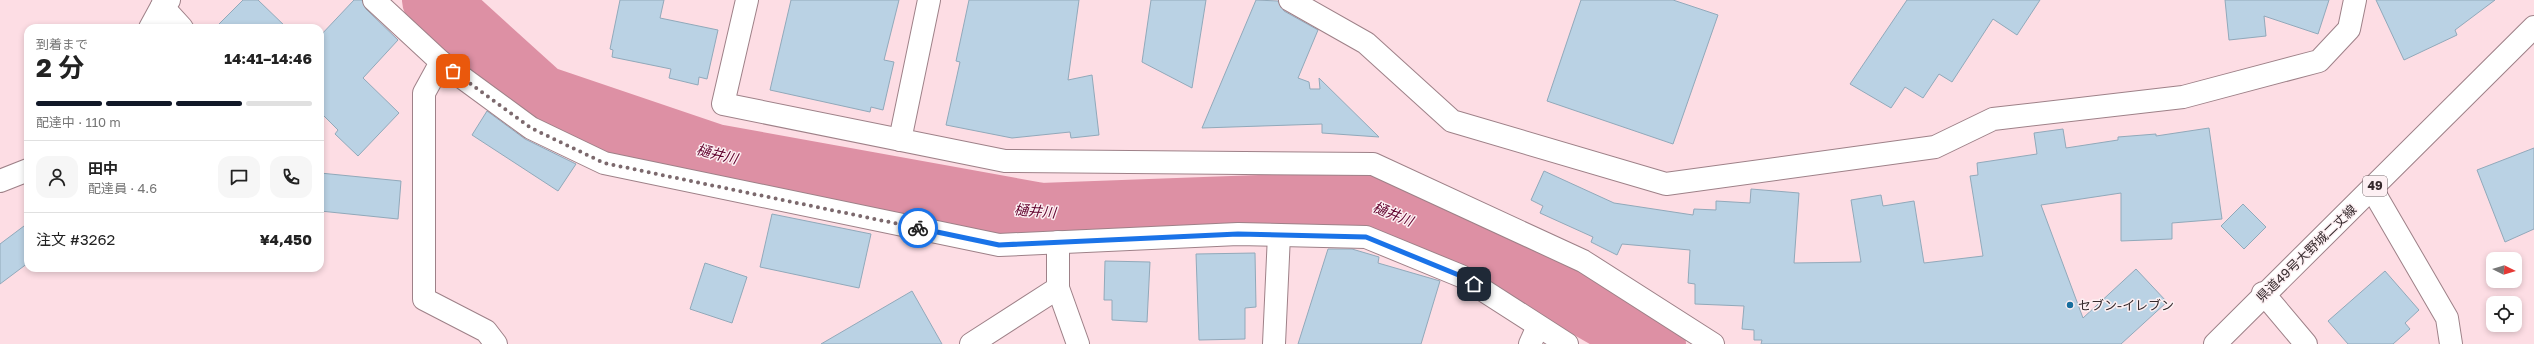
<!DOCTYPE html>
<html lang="ja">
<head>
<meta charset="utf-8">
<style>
  body { margin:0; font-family:"Golos Text","Noto Sans JP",sans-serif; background:#f6f6f6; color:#222; height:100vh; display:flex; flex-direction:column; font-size:15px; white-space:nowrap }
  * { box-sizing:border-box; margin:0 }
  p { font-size:13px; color:#767676 }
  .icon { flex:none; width:22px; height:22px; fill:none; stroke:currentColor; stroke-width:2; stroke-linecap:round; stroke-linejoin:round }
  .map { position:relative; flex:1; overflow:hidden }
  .panel { position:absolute; left:24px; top:24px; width:300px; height:248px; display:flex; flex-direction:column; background:#fff; border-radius:12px; box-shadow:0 2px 6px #0003 }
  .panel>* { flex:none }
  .needle { width:26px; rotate:95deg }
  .buttons { position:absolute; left:2486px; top:252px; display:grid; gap:8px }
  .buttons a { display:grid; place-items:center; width:36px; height:36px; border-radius:8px; background:#fff; box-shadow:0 2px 6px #0003; font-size:20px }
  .pin { position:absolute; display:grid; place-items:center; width:34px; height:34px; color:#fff; margin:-17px; border-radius:8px; box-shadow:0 2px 6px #0006 }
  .courier { position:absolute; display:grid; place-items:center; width:40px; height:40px; margin:-20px; border:3px solid #1a73e8; border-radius:50%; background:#fff; color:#222; box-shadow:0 1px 5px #0007 }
  .overview em { font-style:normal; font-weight:700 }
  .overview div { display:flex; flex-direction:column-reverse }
  .overview { display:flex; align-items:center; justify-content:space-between; height:68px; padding:0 12px }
  h1 { font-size:26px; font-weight:700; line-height:30px }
  .bar { display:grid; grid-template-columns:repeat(4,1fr); gap:6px 4px; align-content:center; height:48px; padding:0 12px }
  .bar i { height:5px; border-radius:3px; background:#e0e0e0 }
  .bar .current { background:#111827 }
  .bar p { grid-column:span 4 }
  .line { display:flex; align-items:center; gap:10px; padding:0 12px; border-top:1px solid #e0e0e0 }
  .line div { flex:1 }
  .round { display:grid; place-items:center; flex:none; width:42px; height:42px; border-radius:12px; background:#f6f6f6 }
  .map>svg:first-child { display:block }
</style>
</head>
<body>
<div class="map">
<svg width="2534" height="344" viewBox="0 0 2534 344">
  <rect width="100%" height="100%" fill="#fddde4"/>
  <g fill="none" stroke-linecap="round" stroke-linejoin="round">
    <path stroke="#dd90a4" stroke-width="64" d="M434,0L541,97L715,156L1041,215L1369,203L1520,267L1654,344"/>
  </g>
  <g fill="#bad2e4" stroke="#91a9ba">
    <path d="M243,0H258L287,28H215Z"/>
    <path d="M354,0H362L366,9L398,40L363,78L399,113L358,156L335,134L338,130L320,112V36Z"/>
    <path d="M620,0H664L660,18L718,30L707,79L699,77L698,85L669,78L671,69L612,57L613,50L610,49Z"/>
    <path d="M791,0H899L884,60L894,62L883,110L871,107L870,112L770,90Z"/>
    <path d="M969,0H1079L1068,80L1092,75L1099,135L1071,138L1070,132L1012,138L946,125L960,62L956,61Z"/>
    <path d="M1151,0H1206L1192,88L1142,62Z"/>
    <path d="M1256,0L1278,1L1284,11L1318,30L1298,78L1309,82L1310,89H1320L1319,78L1379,137L1322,133V124L1202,128Z"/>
    <path d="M1581,0H1673L1718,15L1673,144L1547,101Z"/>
    <path d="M1907,0H2040L2017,35L1993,19L1952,82L1939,74L1923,98L1905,87L1891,108L1850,84Z"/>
    <path d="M2225,0H2329L2318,34L2264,16L2266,36L2229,40Z"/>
    <path d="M2376,0H2495L2455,30L2457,35L2404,60Z"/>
    <path d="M487,111L525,139L576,164L558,191L472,135Z"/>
    <path d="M2209,128L2222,219L2172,223V239L2121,241V193L2041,205L2083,318L2136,269L2167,302L2121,344H1761L1762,340H1754V330L1742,329L1744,306L1695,304V284L1688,283L1690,250L1622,244L1617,255L1591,242L1593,237L1540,213L1543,206L1531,200L1544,171L1614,203L1693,215L1694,209L1716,210V201L1750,203L1751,189L1799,193L1794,263L1861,262L1851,200L1881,195L1883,206L1914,201L1924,263L1983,256L1970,176L1978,175L1977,163L2037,154L2034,133L2063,129L2066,148L2118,140V137L2156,134V136Z"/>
    <path d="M2534,148V229L2505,242L2477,170Z"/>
    <path d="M320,173L401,181L398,219L320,211Z"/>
    <path d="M2243,204L2266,227L2244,249L2221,226Z"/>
    <path d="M772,214L871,234L859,288L760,267Z"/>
    <path d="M28,223V263L0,284V244Z"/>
    <path d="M1328,249H1352L1379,257L1378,263L1440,281L1421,344H1298Z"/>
    <path d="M1255,253L1256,307L1245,308V339L1199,340L1196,254Z"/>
    <path d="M1105,261L1150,262L1147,322L1112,320V300H1104Z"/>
    <path d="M705,263L747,277L732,323L690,309Z"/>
    <path d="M2385,271L2419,310L2405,323L2410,329L2393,344H2348L2328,321Z"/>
    <path d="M912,291L942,344H821Z"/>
  </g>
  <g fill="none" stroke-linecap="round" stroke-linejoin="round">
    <defs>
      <g id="minor">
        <path d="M374,0L441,62L531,128L604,163L999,245L1238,234L1366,237L1461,276L1567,344"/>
        <path d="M747,0L723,104L1005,161L1373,164L1583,261L1713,344"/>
        <path d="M1290,0L1366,43L1452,121L1666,184L1935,147L1993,119L2183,97L2319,61L2349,29L2355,0"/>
        <path d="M162,6L182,28"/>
        <path d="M150,28L162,6L169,0"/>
        <path d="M441,62L424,93V299L486,331L496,344"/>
        <path d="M900,140L929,0"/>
        <path d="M0,181L28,170"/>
        <path d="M2372,189L2447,318L2451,344"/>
        <path d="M1058,288L1078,344"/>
        <path d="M2263,293L2306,344"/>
        <path d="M971,344L1058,288V242"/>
        <path d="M1274,344L1279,235"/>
        <path d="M1530,344L1538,326"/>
      </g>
      <path id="major" d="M2215,344L2534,27"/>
    </defs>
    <use href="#minor" stroke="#9e8188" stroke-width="24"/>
    <use href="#major" stroke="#9e8188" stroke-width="24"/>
    <use href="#minor" stroke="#fff" stroke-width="22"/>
    <use href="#major" stroke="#fff" stroke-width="22"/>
  </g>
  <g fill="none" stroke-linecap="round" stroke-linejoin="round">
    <path stroke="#7c696d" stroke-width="4" stroke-dasharray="0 7.2" d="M453,71L531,128L604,163L918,228"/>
    <path stroke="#1a73e8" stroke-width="5" d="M918,228L999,245L1238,234L1366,237L1461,276L1474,284"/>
  </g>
  <circle fill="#186e9e" stroke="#fdf0f3" stroke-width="1.5" cx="2070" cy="305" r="4"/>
  <g text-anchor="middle" stroke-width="3" stroke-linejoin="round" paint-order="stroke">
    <rect fill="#fdf0f3" stroke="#726568" stroke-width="1" x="2363" y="176" width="24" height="20" rx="3"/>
    <g font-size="12" font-weight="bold" fill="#362a2d">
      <text x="2375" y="190">49</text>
    </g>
    <g font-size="13" fill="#362a2d" stroke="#fdf0f3">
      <text transform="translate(2306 253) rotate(-44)" y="5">県道49号大野城二丈線</text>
    </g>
    <g font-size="13" fill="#362a2d" stroke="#fdf0f3" text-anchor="start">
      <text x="2078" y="310">セブン-イレブン</text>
    </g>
    <g font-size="14" font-style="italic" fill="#60012c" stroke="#fdf0f3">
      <text transform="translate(717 154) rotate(14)" y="5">樋井川</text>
      <text transform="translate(1035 211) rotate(5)" y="5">樋井川</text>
      <text transform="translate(1393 214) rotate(22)" y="5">樋井川</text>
    </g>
  </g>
</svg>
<div class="buttons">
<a><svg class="needle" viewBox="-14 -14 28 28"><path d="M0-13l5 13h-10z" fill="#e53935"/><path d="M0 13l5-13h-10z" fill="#767676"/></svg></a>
<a><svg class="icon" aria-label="locate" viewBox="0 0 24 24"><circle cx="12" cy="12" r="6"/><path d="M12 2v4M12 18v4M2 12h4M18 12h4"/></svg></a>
</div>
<div class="pin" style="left:453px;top:71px;background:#ea580c"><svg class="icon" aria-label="bag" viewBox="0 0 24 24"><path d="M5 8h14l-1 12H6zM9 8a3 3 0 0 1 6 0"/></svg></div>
<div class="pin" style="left:1474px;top:284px;background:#1f2937"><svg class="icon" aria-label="home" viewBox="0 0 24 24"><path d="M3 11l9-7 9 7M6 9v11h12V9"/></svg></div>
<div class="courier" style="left:918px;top:228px"><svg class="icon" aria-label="bike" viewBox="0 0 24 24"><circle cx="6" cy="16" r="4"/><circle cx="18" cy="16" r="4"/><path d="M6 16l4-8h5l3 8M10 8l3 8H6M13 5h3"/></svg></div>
<section class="panel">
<div class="overview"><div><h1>2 分</h1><p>到着まで</p></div><em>14:41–14:46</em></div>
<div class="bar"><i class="current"></i><i class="current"></i><i class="current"></i><i></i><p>配達中 · 110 m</p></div>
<div class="line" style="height:72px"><a class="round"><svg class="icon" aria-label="person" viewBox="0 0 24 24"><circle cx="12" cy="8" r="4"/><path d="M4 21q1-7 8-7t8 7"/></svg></a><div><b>田中</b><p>配達員 · 4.6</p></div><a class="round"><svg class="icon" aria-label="chat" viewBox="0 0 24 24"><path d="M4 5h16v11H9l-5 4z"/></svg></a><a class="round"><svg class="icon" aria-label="phone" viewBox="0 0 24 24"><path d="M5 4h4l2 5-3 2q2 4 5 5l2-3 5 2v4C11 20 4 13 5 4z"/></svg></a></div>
<div class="line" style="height:52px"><div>注文 #3262</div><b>¥4,450</b></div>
</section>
</div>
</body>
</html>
